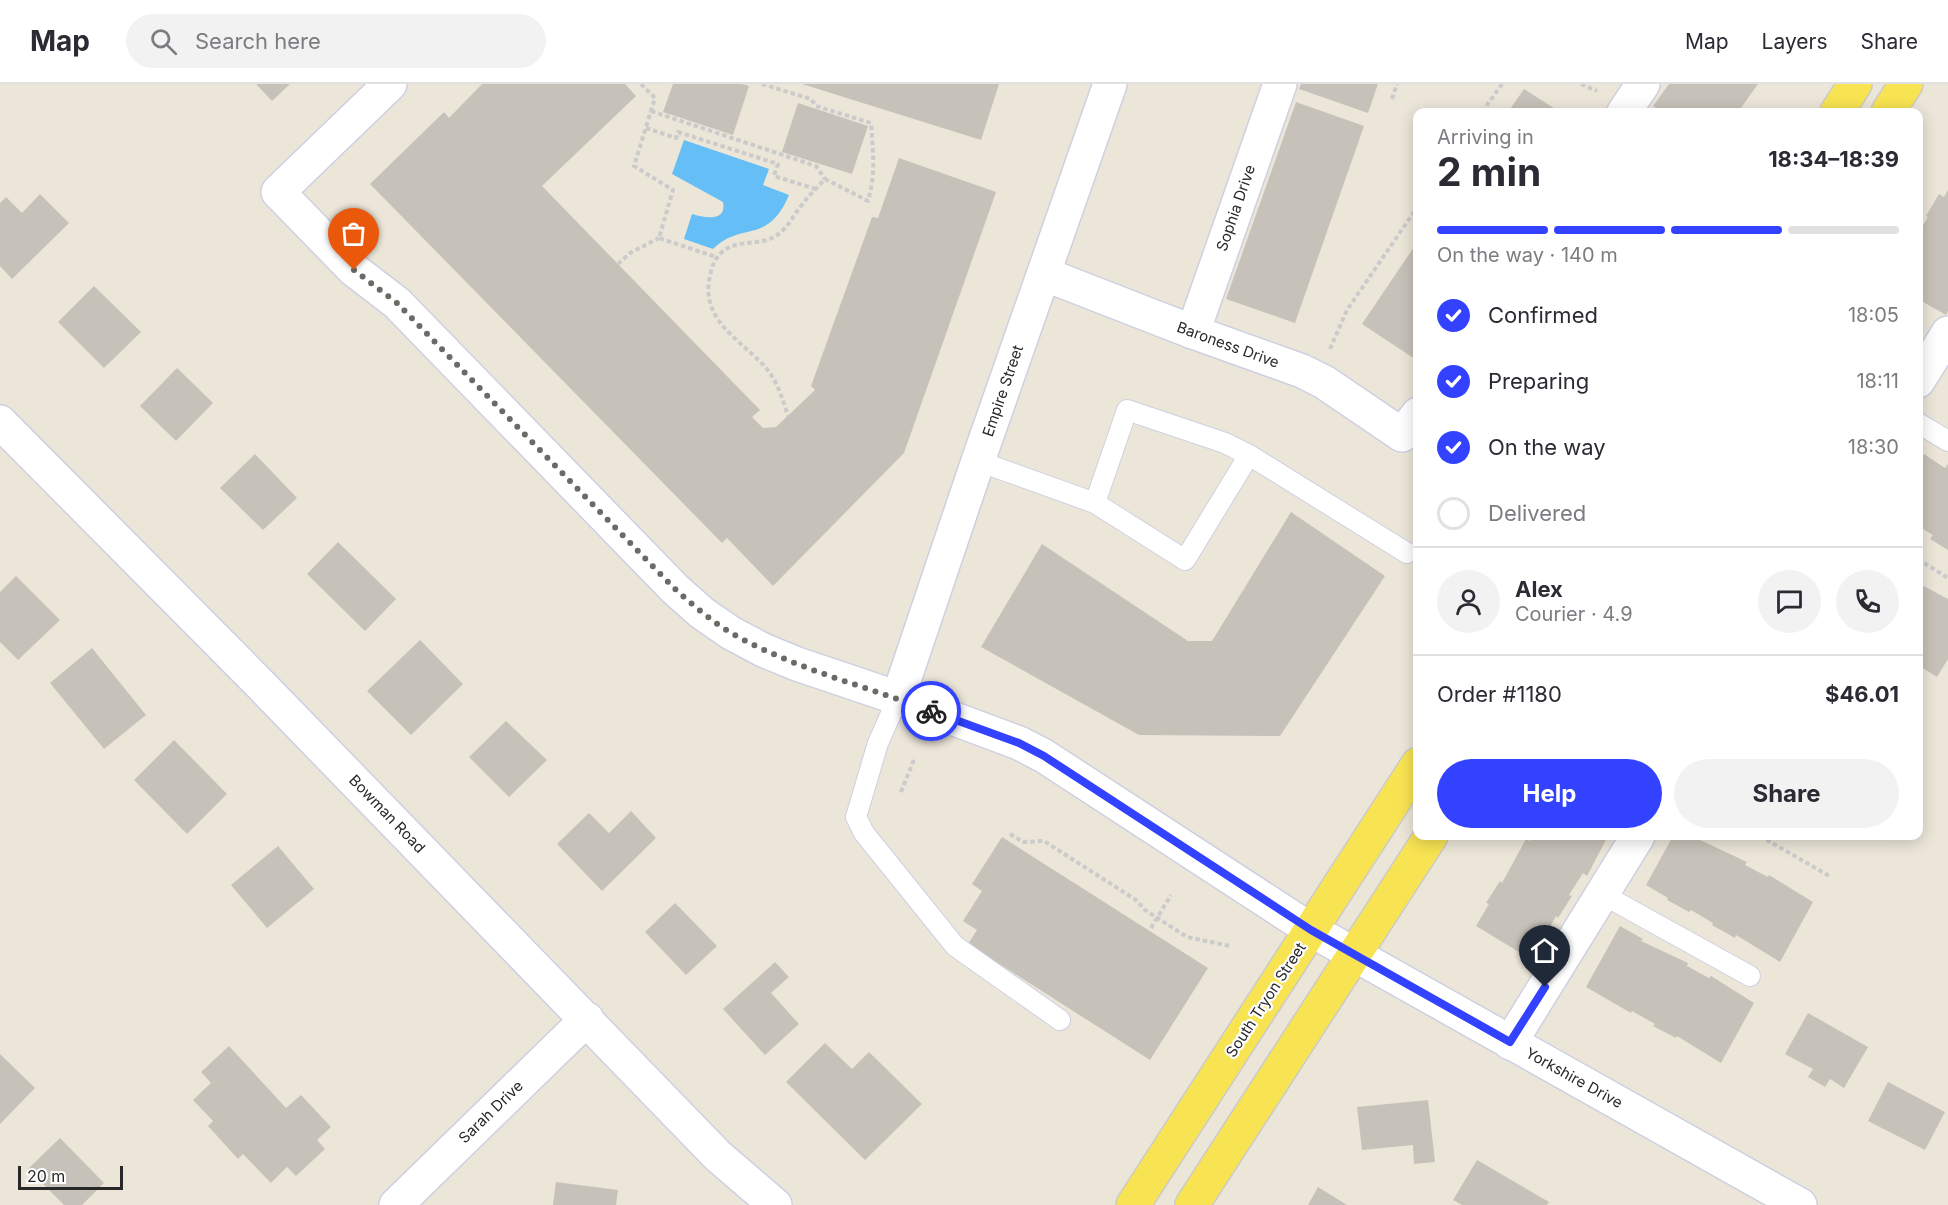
<!DOCTYPE html>
<html lang="en">
<head>
<meta charset="utf-8">
<style>
  body { margin:0; font-family:Inter,sans-serif; background:#f2f2f3; color:#2b2b33; height:100vh; display:flex; flex-direction:column; font-size:22px; white-space:nowrap }
  * { box-sizing:border-box; margin:0 }
  p { font-size:20px; color:#7c7c81 }
  .icon { flex:none; width:33px; height:33px; fill:none; stroke:currentColor; stroke-width:2; stroke-linecap:round; stroke-linejoin:round }
  .map { position:relative; flex:1; overflow:hidden }
  .sheet { position:absolute; left:1413px; top:24px; width:510px; height:732px; display:flex; flex-direction:column; background:#fff; border-radius:12px; box-shadow:0 3px 15px #0003 }
  .sheet>* { flex:none }
  .scale { position:absolute; left:18px; bottom:15px; width:105px; box-sizing:border-box; padding-left:6px; border:3px solid #282828; border-top:0; font-size:16px; line-height:21px; white-space:nowrap; color:#282828; -webkit-text-stroke:4px #fff; paint-order:stroke }
  .pin { position:absolute; display:grid; place-items:center; width:51px; height:51px; color:#fff; margin:-62px -26px; border-radius:50% 50% 50% 0; rotate:-45deg; box-shadow:0 0 6px #0007 }
  .pin .icon { rotate:45deg }
  .courier { position:absolute; display:grid; place-items:center; width:60px; height:60px; margin:-30px; border:4px solid #3242ff; border-radius:50%; background:#fff; color:#222; box-shadow:0 2px 8px #0007 }
  .summary em { font-style:normal; font-weight:700 }
  .summary div { display:flex; flex-direction:column-reverse }
  .summary { display:flex; align-items:center; justify-content:space-between; height:102px; padding:0 24px }
  h1 { font-size:39px; font-weight:700; line-height:45px }
  .bar { display:grid; grid-template-columns:repeat(4,1fr); gap:9px 6px; align-content:center; height:72px; padding:0 24px }
  .bar i { height:8px; border-radius:4px; background:#e1e1e2 }
  .bar .selected { background:#3242ff }
  .bar p { grid-column:span 4 }
  .line { display:flex; align-items:center; gap:15px; padding:0 24px; border-top:2px solid #e1e1e2 }
  .line div { flex:1 }
  .round { display:grid; place-items:center; flex:none; width:63px; height:63px; border-radius:32px; background:#f2f2f3 }
  ol { padding:0 24px; list-style:none }
  li { display:flex; align-items:center; gap:18px; height:66px }
  li p { margin-inline-start:auto }
  li .icon { padding:6px; border-radius:50%; background:#3242ff; color:#fff; stroke-width:4 }
  li:last-child { color:#7c7c81 }
  li i { width:33px; height:33px; border:3px solid #e1e1e2; border-radius:50% }
  .button { display:flex; gap:12px; margin-top:auto; padding:12px 24px }
  .button a { flex:1; height:69px; border-radius:36px; background:#3242ff; color:#fff; font-size:24px; font-weight:700; line-height:69px; text-align:center }
  .button a+a { background:#f2f2f3; color:#2b2b33 }
  header { display:flex; align-items:center; gap:36px; box-sizing:border-box; height:84px; padding:0 30px; background:#fff; border-bottom:2px solid #e1e1e2 }
  header strong { font-size:28px }
  nav { display:flex; gap:33px; margin-inline-start:auto; font-size:21px }
  .search { width:420px; height:54px; background:#f2f2f3; display:flex; align-items:center; gap:15px; box-sizing:border-box; padding:0 21px; border-radius:33px; color:#7c7c81; font-size:22px }
  .map>svg:first-child { display:block }
</style>
</head>
<body>
<header>
<strong>Map</strong>
<div class="search"><svg class="icon" aria-label="search" viewBox="0 0 24 24"><circle cx="10" cy="10" r="6"/><path d="M15 15l6 6"/></svg>Search here</div>
<nav><a>Map</a><a>Layers</a><a>Share</a></nav>
</header>
<div class="map">
<svg width="1948" height="1121" viewBox="0 0 1948 1121">
  <rect width="100%" height="100%" fill="#ece6d9"/>
  <path fill="#65bef5" d="M684,56L769,85L763,101L789,111C767,162 743,136 713,165L684,155L692,130C705,134 727,138 723,118L672,90Z"/>
  <g fill="#c7c2b9">
    <path d="M256,0H290L272,17Z"/>
    <path d="M482,0H625L636,12L542,102L760,326L752,333L763,344L776,343L815,306L811,302L872,133L878,134L899,74L996,108L904,369L773,502L727,454L722,459L370,100L444,28L449,34Z"/>
    <path d="M673,0H742L749,2L733,51L663,28Z"/>
    <path d="M802,0H999L981,56Z"/>
    <path d="M1301,0H1378L1368,29L1299,5Z"/>
    <path d="M1669,0H1758L1738,28H1662L1653,22Z"/>
    <path d="M1524,5L1560,28H1508Z"/>
    <path d="M1296,18L1364,42L1295,239L1226,215Z"/>
    <path d="M798,19L868,42L852,90L782,68Z"/>
    <path d="M1948,106V227L1946,231L1918,215V149L1928,133L1926,132L1939,110L1944,113Z"/>
    <path d="M40,110L69,139L12,195L0,182V119L6,113L22,129Z"/>
    <path d="M1418,157V277L1362,240Z"/>
    <path d="M94,202L141,248L104,284L58,238Z"/>
    <path d="M177,284L213,319L176,357L140,322Z"/>
    <path d="M255,370L297,414L263,446L220,404Z"/>
    <path d="M1924,370L1945,384L1948,380V466L1930,455L1933,451L1918,442V379Z"/>
    <path d="M1291,428L1385,492L1280,652L1139,651L981,563L1042,460L1188,557H1212Z"/>
    <path d="M338,458L396,515L365,547L307,490Z"/>
    <path d="M16,492L60,536L18,576L0,558V508Z"/>
    <path d="M1918,499L1948,515V575L1937,593L1918,581Z"/>
    <path d="M420,556L463,600L411,651L367,607Z"/>
    <path d="M92,564L146,631L104,665L50,599Z"/>
    <path d="M506,637L547,676L509,713L469,673Z"/>
    <path d="M174,656L227,710L187,750L134,696Z"/>
    <path d="M631,727L656,754L602,807L557,760L589,729L609,749Z"/>
    <path d="M1534,752H1608L1587,792L1583,789L1569,811L1572,812L1558,834L1556,832L1532,876L1476,842L1489,820L1486,819L1500,797L1502,799L1526,755L1530,757Z"/>
    <path d="M1673,752H1697L1701,754L1700,756L1747,778L1745,781L1768,793L1769,791L1813,818L1780,878L1736,851L1735,854L1712,841L1713,839L1691,826L1689,828L1667,816L1668,814L1646,801Z"/>
    <path d="M1002,753L1208,884L1150,976L968,860L977,846L963,837L982,807L972,800Z"/>
    <path d="M278,762L314,805L267,844L231,801Z"/>
    <path d="M675,819L717,862L686,891L645,848Z"/>
    <path d="M1620,842L1643,855L1641,857L1688,879L1687,882L1709,894L1711,892L1754,919L1721,979L1677,952L1676,954L1653,942L1655,940L1632,927L1631,929L1586,903Z"/>
    <path d="M775,878L789,893L771,909L799,940L765,971L723,925Z"/>
    <path d="M1808,929L1868,963L1844,1004L1830,995L1825,1003L1808,993L1813,985L1785,970Z"/>
    <path d="M825,959L852,985L869,968L922,1020L865,1076L786,998Z"/>
    <path d="M229,962L286,1024L301,1011L331,1043L317,1056L325,1065L296,1092L287,1083L271,1099L243,1070L238,1075L208,1042L213,1037L193,1016L211,999L201,988Z"/>
    <path d="M0,970L35,1004L0,1040Z"/>
    <path d="M1888,998L1945,1028L1925,1066L1868,1037Z"/>
    <path d="M1428,1016L1435,1078L1414,1080L1413,1061L1362,1066L1357,1023Z"/>
    <path d="M60,1054L104,1099L82,1121H64L28,1085Z"/>
    <path d="M1477,1076L1549,1118L1547,1121H1462L1453,1116Z"/>
    <path d="M556,1098L618,1106L616,1121H553Z"/>
    <path d="M1318,1103L1347,1121H1308Z"/>
  </g>
  <g fill="none" stroke-linecap="round" stroke-linejoin="round">
    <defs>
      <g id="lane">
        <path d="M1918,339L1948,357"/>
        <path d="M978,377L1095,419L1185,476L1249,371"/>
        <path d="M1095,419L1127,326L1225,359L1249,371L1407,469"/>
        <path d="M898,614L878,659L856,733L864,749L955,862L1060,936"/>
        <path d="M1602,810L1750,892"/>
      </g>
      <g id="street">
        <path d="M390,0L278,108L354,186L397,219L675,505L702,529L731,549L763,566L797,580L898,614L1019,659L1044,672L1311,846L1800,1121"/>
        <path d="M1624,28L1643,0"/>
        <path d="M1044,190L1193,248L1302,287L1324,298L1402,351L1418,330"/>
        <path d="M1193,248L1280,0"/>
        <path d="M1918,297L1948,249"/>
        <path d="M0,338L261,601L718,1072L775,1121"/>
        <path d="M898,614L978,377L1110,0"/>
        <path d="M1510,959L1638,752"/>
        <path d="M396,1121L587,935"/>
      </g>
      <g id="primary">
        <path d="M1837,28L1855,0"/>
        <path d="M1888,28L1906,0"/>
        <path d="M1133,1121L1418,680"/>
        <path d="M1192,1121L1431,752"/>
      </g>
    </defs>
    <use href="#lane" stroke="#ced0e2" stroke-width="22"/>
    <use href="#street" stroke="#ced0e2" stroke-width="36"/>
    <use href="#primary" stroke="#cbcbcb" stroke-width="36"/>
    <g stroke="#cbcbcb" stroke-width="4" stroke-dasharray="4.5 3" stroke-linecap="butt">
      <path d="M641,0L655,14L634,82L673,106L659,154L716,173"/>
      <path d="M762,0L811,15L816,22L871,39C873,66 876,90 868,117L825,95C817,104 808,112 801,122C792,133 787,146 774,153C757,162 737,155 722,168C714,175 712,183 710,192C699,240 748,259 770,289C779,302 783,317 788,332"/>
      <path d="M1581,0L1597,7"/>
      <path d="M1392,15L1397,0"/>
      <path d="M651,27L816,82L825,95"/>
      <path d="M1482,28L1502,0"/>
      <path d="M646,44L676,54L678,48L778,80L774,92L816,105"/>
      <path d="M618,180L630,169L659,154"/>
      <path d="M1330,265L1347,226L1418,122"/>
      <path d="M1918,475L1948,494"/>
      <path d="M901,708L915,673"/>
      <path d="M1010,750L1023,758L1044,757L1136,816L1145,826L1187,853L1230,862"/>
      <path d="M1760,752L1831,793"/>
      <path d="M1151,844L1171,811"/>
    </g>
    <use href="#lane" stroke="#fff" stroke-width="20"/>
    <use href="#street" stroke="#fff" stroke-width="33"/>
    <use href="#primary" stroke="#f8e352" stroke-width="33"/>
  </g>
  <g fill="none" stroke-linecap="round" stroke-linejoin="round">
    <path stroke="#6d6a66" stroke-width="6" stroke-dasharray="0 10.8" d="M354,186L397,219L675,505C693,521 712,538 733,550C795,585 865,602 931,627"/>
    <path stroke="#3242ff" stroke-width="8" d="M931,627L1019,659L1044,672L1311,846L1510,958L1545,903"/>
  </g>
  <g text-anchor="middle" stroke-width="4.5" stroke-linejoin="round" paint-order="stroke">
    <g font-size="15" fill="#282828" stroke="#fff">
      <text transform="translate(1236 124) rotate(-71)" y="5">Sophia Drive</text>
      <text transform="translate(1228 261) rotate(20)" y="5">Baroness Drive</text>
      <text transform="translate(1003 307) rotate(-71)" y="5">Empire Street</text>
      <text transform="translate(387 730) rotate(46)" y="5">Bowman Road</text>
      <text transform="translate(1266 916) rotate(-57)" y="5">South Tryon Street</text>
      <text transform="translate(1574 994) rotate(29)" y="5">Yorkshire Drive</text>
      <text transform="translate(491 1028) rotate(-44)" y="5">Sarah Drive</text>
    </g>
  </g>
</svg>
<div class="scale">20 m</div>
<div class="pin" style="left:354px;top:186px;background:#ea580c"><svg class="icon" aria-label="bag" viewBox="0 0 24 24"><path d="M5 8h14l-1 12H6zM9 8a3 3 0 0 1 6 0"/></svg></div>
<div class="pin" style="left:1545px;top:903px;background:#1f2937"><svg class="icon" aria-label="home" viewBox="0 0 24 24"><path d="M3 11l9-7 9 7M6 9v11h12V9"/></svg></div>
<div class="courier" style="left:931px;top:627px"><svg class="icon" aria-label="bike" viewBox="0 0 24 24"><circle cx="6" cy="16" r="4"/><circle cx="18" cy="16" r="4"/><path d="M6 16l4-8h5l3 8M10 8l3 8H6M13 5h3"/></svg></div>
<section class="sheet">
<div class="summary"><div><h1>2 min</h1><p>Arriving in</p></div><em>18:34–18:39</em></div>
<div class="bar"><i class="selected"></i><i class="selected"></i><i class="selected"></i><i></i><p>On the way · 140 m</p></div>
<ol>
<li><svg class="icon" aria-label="check" viewBox="0 0 24 24"><path d="M5 12l5 5 9-10"/></svg>Confirmed<p>18:05</p></li>
<li><svg class="icon" aria-label="check" viewBox="0 0 24 24"><path d="M5 12l5 5 9-10"/></svg>Preparing<p>18:11</p></li>
<li><svg class="icon" aria-label="check" viewBox="0 0 24 24"><path d="M5 12l5 5 9-10"/></svg>On the way<p>18:30</p></li>
<li><i></i>Delivered</li>
</ol>
<div class="line" style="height:108px"><a class="round"><svg class="icon" aria-label="person" viewBox="0 0 24 24"><circle cx="12" cy="8" r="4"/><path d="M4 21q1-7 8-7t8 7"/></svg></a><div><b>Alex</b><p>Courier · 4.9</p></div><a class="round"><svg class="icon" aria-label="chat" viewBox="0 0 24 24"><path d="M4 5h16v11H9l-5 4z"/></svg></a><a class="round"><svg class="icon" aria-label="phone" viewBox="0 0 24 24"><path d="M5 4h4l2 5-3 2q2 4 5 5l2-3 5 2v4C11 20 4 13 5 4z"/></svg></a></div>
<div class="line" style="height:78px"><div>Order #1180</div><b>$46.01</b></div>
<div class="button"><a>Help</a><a>Share</a></div>
</section>
</div>
</body>
</html>
